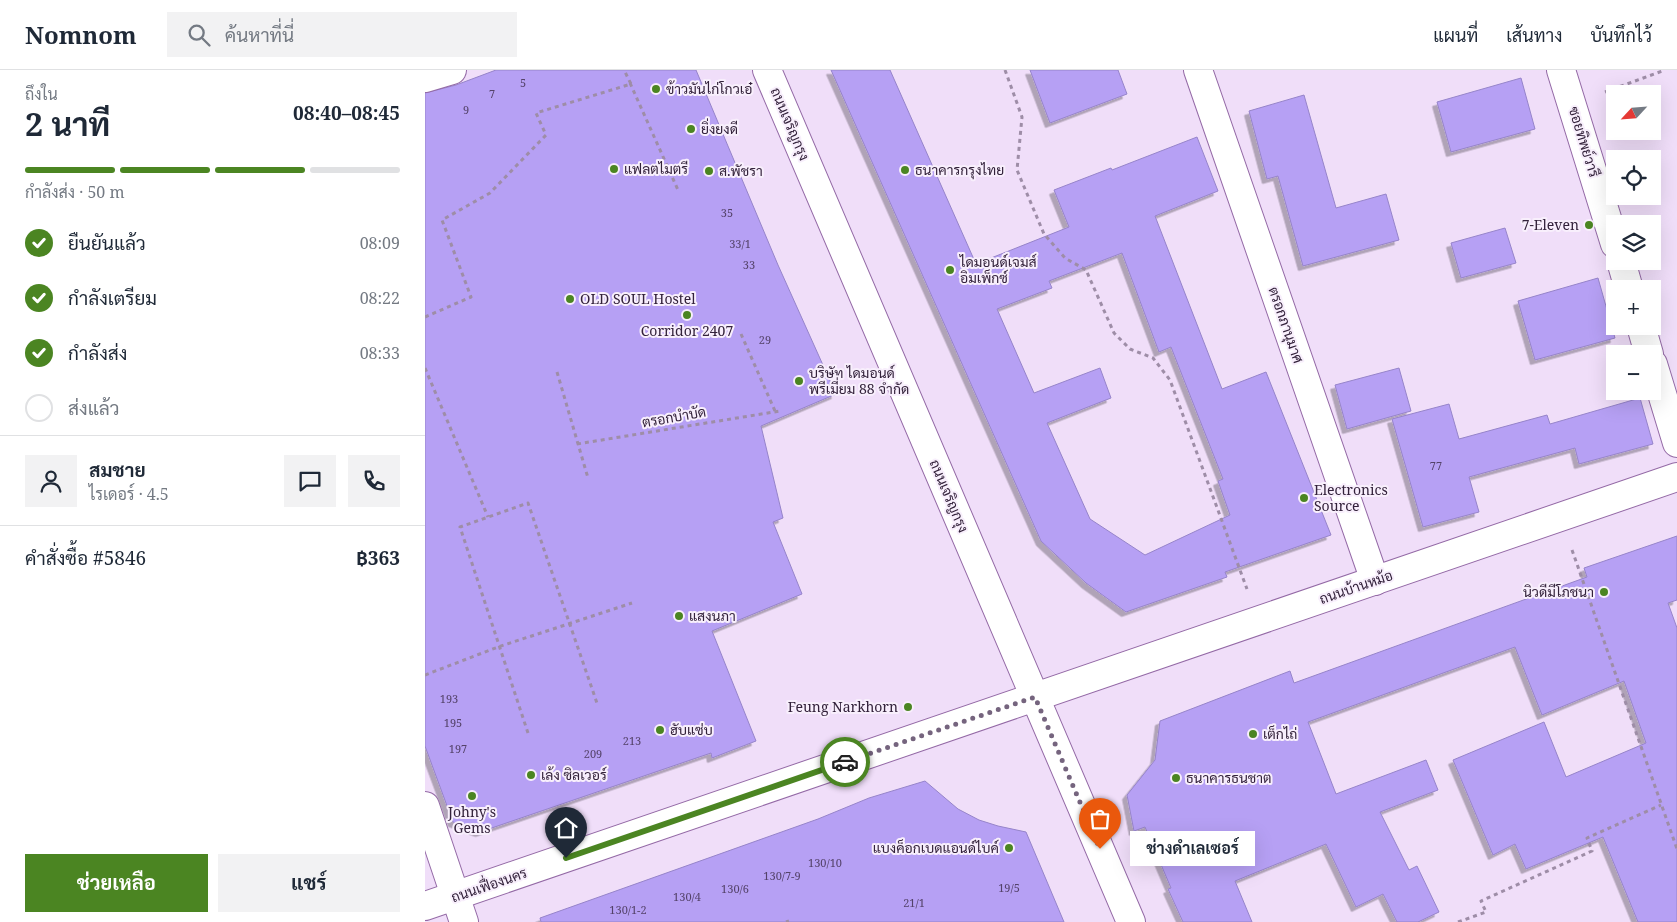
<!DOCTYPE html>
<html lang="th">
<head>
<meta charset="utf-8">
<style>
  body { margin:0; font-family:"Noto Serif",Sarabun,serif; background:#f2f2f3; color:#1f2937; height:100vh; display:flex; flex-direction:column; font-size:19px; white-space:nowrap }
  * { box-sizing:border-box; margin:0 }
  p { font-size:16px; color:#747a83 }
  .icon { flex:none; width:28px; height:28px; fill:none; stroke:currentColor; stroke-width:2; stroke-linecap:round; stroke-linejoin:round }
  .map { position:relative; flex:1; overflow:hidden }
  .drawer { display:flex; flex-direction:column; background:#fff; width:425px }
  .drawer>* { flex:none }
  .needle { width:32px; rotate:244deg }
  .tools { position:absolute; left:1181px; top:15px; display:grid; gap:10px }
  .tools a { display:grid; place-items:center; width:55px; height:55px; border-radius:0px; background:#fff; box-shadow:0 5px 20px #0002; font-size:25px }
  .pin { position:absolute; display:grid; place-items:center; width:42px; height:42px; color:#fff; margin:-51px -21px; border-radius:50% 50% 50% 0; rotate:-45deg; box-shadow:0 0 5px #0007 }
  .pin .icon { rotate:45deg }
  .courier { position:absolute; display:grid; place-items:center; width:50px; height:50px; margin:-25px; border:4px solid #4b8522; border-radius:50%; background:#fff; color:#222; box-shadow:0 1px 6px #0007 }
  .bubble { position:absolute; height:35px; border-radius:0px; background:#fff; box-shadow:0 5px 20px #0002; font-size:16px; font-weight:700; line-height:35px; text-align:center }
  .headline em { font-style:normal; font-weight:700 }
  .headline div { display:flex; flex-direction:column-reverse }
  .headline { display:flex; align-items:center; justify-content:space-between; height:85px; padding:0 25px }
  h1 { font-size:32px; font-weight:700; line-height:38px }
  .bar { display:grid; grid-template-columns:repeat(4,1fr); gap:8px 5px; align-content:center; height:60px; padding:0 25px }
  .bar i { height:6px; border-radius:4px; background:#e0e1e3 }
  .bar .current { background:#4b8522 }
  .bar p { grid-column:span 4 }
  .line { display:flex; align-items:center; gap:12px; padding:0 25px; border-top:1px solid #e0e1e3 }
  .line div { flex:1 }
  .round { display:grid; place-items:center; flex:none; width:52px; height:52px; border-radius:0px; background:#f2f2f3 }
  ol { padding:0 25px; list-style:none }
  li { display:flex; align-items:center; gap:15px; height:55px }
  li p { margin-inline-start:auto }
  li .icon { padding:5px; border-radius:50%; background:#4b8522; color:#fff; stroke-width:4 }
  li:last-child { color:#747a83 }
  li i { width:28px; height:28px; border:2px solid #e0e1e3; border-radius:50% }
  .action { display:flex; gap:10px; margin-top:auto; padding:10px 25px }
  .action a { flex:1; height:58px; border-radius:0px; background:#4b8522; color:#fff; font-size:20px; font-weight:700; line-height:58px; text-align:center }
  .action a+a { background:#f2f2f3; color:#1f2937 }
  header { display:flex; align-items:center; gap:30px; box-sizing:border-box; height:70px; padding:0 25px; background:#fff; border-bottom:1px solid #e0e1e3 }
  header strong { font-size:24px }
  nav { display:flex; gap:28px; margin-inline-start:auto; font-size:18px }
  .search { width:350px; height:45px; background:#f2f2f3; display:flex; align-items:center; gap:12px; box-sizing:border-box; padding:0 18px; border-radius:0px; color:#747a83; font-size:19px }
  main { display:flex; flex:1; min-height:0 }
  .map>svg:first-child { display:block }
</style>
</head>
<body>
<header>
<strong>Nomnom</strong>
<div class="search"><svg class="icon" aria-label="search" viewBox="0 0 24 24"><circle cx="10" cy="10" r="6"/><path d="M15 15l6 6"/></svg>ค้นหาที่นี่</div>
<nav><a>แผนที่</a><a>เส้นทาง</a><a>บันทึกไว้</a></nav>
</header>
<main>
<section class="drawer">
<div class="headline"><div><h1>2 นาที</h1><p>ถึงใน</p></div><em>08:40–08:45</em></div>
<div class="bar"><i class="current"></i><i class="current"></i><i class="current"></i><i></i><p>กำลังส่ง · 50 m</p></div>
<ol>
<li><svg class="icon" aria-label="check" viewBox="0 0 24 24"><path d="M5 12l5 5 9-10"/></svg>ยืนยันแล้ว<p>08:09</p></li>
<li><svg class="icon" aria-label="check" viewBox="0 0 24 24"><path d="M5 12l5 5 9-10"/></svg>กำลังเตรียม<p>08:22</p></li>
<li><svg class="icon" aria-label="check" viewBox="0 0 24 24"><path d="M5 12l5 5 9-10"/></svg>กำลังส่ง<p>08:33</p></li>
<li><i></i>ส่งแล้ว</li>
</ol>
<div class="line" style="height:90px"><a class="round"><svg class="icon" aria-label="person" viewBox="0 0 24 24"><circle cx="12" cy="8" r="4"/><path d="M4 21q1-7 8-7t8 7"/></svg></a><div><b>สมชาย</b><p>ไรเดอร์ · 4.5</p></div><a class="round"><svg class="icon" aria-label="chat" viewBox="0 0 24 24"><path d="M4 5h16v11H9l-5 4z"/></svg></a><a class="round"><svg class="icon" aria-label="phone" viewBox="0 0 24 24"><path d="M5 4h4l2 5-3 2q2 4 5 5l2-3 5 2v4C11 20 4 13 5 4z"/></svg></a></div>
<div class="line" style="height:65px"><div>คำสั่งซื้อ #5846</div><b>฿363</b></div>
<div class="action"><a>ช่วยเหลือ</a><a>แชร์</a></div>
</section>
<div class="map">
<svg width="1252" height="852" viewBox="0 0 1252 852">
  <defs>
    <filter id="shadow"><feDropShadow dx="-4.5" dy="4.5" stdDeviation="0" flood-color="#0004"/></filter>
  </defs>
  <rect width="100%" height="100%" fill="#f0def9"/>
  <g fill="#b6a0f4" stroke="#9684c9" fill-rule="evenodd" filter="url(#shadow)">
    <path d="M71,0H271L353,195L411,324L336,356L358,448L348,452L377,524L287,561L331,671L287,688L286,683L55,762L28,752L0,676V23L31,15Z"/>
    <path d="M406,0H465L551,194L644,157L629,120L686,98L687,100L772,67L793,121L730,146L797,319L841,302L906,465L800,502L802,507L701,542L661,513L616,471ZM697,183L734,282L746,277L798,409L793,411L805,445L720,485L665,449L622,353L686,328L675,298L609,323L572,239L627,218L624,211Z"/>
    <path d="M605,0H693L702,24L625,53Z"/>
    <path d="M1096,8L1110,59L1026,82L1012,32Z"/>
    <path d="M879,25L911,138L961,124L974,170L878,196L853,106L842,109L824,41Z"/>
    <path d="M1080,158L1091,193L1036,208L1026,173Z"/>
    <path d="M1173,208L1190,268L1110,290L1093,231Z"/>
    <path d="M974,298L986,341L922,359L910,315Z"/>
    <path d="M1215,328L1228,374L1154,394L1150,378L1044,407L1054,442L998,457L967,349L1024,334L1034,369L1122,345L1125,354Z"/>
    <path d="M1252,466V530L1243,533L1252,558V852H1213L1178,767L1101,799L1090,774L1068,785L1028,690L1119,652L1141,707L1221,673L1199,611L1117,645L1090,577L883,652L911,724L1001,690L1013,720L955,742L984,800L992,796L1014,842L993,852H972L958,824L931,837L901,774L810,811L827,852H758L743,819L746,818L720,757L709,761L702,725L730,690L735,651L865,601L869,613L1162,507L1159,498Z"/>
    <path d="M500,711L533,739L554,750L573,756L601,762L639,852H116L115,848L393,749L444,728Z"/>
  </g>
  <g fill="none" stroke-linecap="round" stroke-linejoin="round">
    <defs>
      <g id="minor">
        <path d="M773,0L950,511"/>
        <path d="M1136,0L1190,174"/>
        <path d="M0,8L27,0"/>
        <path d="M1196,191L1204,219"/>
        <path d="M1216,256L1224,284"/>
        <path d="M1228,294L1252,373"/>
        <path d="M0,736L39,852"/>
        <path d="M0,836L1252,407"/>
      </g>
      <path id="major" d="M342,0L706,852"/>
    </defs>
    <use href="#minor" stroke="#946aa6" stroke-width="30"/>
    <use href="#major" stroke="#946aa6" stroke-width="30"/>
    <g stroke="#9e8da7" stroke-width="3" stroke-dasharray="4 4" stroke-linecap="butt">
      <path d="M580,0L597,47L592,100L619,164L640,188L661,200L689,263L705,279L728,288L745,310L822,519"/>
      <path d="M205,13L253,120"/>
      <path d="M1180,22L1240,0"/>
      <path d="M0,247L46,227L17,150L65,123L121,65L111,43L206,14L199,0"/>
      <path d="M316,264L350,341"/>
      <path d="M0,298L63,447"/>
      <path d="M132,302L163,408"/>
      <path d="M409,320L413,319"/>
      <path d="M152,374L355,341"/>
      <path d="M1147,480L1252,779"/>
      <path d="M0,605L73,577L207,533"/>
      <path d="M103,663L35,457L103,433L173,636"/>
      <path d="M361,852L364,851"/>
      <path d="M1033,852L1061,842L1056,831L1167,781L1162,768L1236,735"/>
    </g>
    <use href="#minor" stroke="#fff" stroke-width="28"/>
    <use href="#major" stroke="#fff" stroke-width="28"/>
  </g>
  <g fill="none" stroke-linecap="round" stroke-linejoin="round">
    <path stroke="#75647e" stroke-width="5" stroke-dasharray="0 9" d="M420,692L610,627L675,779"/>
    <path stroke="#4b8522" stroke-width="6" d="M141,788L420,692"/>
  </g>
  <g fill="#4b8522" stroke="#f8effc" stroke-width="2">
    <circle cx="231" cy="19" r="5"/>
    <circle cx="266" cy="59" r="5"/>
    <circle cx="189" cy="99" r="5"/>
    <circle cx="480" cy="100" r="5"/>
    <circle cx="284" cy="101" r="5"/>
    <circle cx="1164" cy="155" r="5"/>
    <circle cx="525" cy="200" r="5"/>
    <circle cx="145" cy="229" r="5"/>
    <circle cx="262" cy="245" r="5"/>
    <circle cx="374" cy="311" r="5"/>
    <circle cx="879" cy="428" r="5"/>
    <circle cx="1179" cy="522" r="5"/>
    <circle cx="254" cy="546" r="5"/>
    <circle cx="483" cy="637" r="5"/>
    <circle cx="235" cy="660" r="5"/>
    <circle cx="828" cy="664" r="5"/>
    <circle cx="106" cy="705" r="5"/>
    <circle cx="751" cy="708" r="5"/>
    <circle cx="47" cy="726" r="5"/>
    <circle cx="584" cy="778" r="5"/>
  </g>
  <g text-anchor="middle" stroke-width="4" stroke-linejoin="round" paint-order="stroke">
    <g font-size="11" fill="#544269">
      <text x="98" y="17">5</text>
      <text x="67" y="28">7</text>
      <text x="41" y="44">9</text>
      <text x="302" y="147">35</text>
      <text x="315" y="178">33/1</text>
      <text x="324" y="199">33</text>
      <text x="340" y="274">29</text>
      <text x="1011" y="400">77</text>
      <text x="24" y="633">193</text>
      <text x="28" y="657">195</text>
      <text x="207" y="675">213</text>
      <text x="33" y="683">197</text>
      <text x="168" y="688">209</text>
      <text x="400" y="797">130/10</text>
      <text x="357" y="810">130/7-9</text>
      <text x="584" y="822">19/5</text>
      <text x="310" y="823">130/6</text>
      <text x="262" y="831">130/4</text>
      <text x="489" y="837">21/1</text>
      <text x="203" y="844">130/1-2</text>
    </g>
    <g font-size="14" fill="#33223b" stroke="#f8effc" text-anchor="start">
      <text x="241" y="24">ข้าวมันไก่โกวเอ๋</text>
      <text x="276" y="64">ยิ่งยงดี</text>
      <text x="199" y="104">แฟลตไมตรี</text>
      <text x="490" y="105">ธนาคารกรุงไทย</text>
      <text x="294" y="106">ส.พัชรา</text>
      <text x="1154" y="160" text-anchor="end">7-Eleven</text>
      <text x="535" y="197">ไดมอนด์เจมส์<tspan x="535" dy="16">อิมเพ็กซ์</tspan></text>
      <text x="155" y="234">OLD SOUL Hostel</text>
      <text x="262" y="266" text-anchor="middle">Corridor 2407</text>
      <text x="384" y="308">บริษัท ไดมอนด์<tspan x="384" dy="16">พรีเมี่ยม 88 จำกัด</tspan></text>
      <text x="889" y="425">Electronics<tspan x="889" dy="16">Source</tspan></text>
      <text x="1169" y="527" text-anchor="end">นิวดีมีโภชนา</text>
      <text x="264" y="551">แสงนภา</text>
      <text x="473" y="642" text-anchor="end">Feung Narkhorn</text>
      <text x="245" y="665">ฮับแซ่บ</text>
      <text x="838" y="669">เต็กไถ่</text>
      <text x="116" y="710">เล้ง ซิลเวอร์</text>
      <text x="761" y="713">ธนาคารธนชาต</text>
      <text x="47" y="747" text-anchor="middle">Johny's<tspan x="47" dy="16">Gems</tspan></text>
      <text x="574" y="783" text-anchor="end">แบงค็อกเบดแอนด์ไบค์</text>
    </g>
    <g font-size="14" fill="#33223b" stroke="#f8effc">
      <text transform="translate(365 54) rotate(67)" y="5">ถนนเจริญกรุง</text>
      <text transform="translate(1159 72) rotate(73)" y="5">ซอยทิพย์วารี</text>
      <text transform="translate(861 255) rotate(71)" y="5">ตรอกภานุมาศ</text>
      <text transform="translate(249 347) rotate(-10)" y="5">ตรอกบำบัด</text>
      <text transform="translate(524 426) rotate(67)" y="5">ถนนเจริญกรุง</text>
      <text transform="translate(931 517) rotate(-19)" y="5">ถนนบ้านหม้อ</text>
      <text transform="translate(64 815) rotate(-19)" y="5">ถนนเฟื่องนคร</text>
    </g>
  </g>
</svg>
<div class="tools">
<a><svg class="needle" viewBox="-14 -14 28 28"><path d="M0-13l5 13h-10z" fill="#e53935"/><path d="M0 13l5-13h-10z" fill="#747a83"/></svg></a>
<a><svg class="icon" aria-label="locate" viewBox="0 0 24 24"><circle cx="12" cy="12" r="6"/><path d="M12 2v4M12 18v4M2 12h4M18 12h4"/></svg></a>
<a><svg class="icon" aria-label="layers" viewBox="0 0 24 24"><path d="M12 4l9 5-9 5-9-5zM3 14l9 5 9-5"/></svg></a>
<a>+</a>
<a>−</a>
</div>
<div class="pin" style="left:675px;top:779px;background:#ea580c"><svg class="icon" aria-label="bag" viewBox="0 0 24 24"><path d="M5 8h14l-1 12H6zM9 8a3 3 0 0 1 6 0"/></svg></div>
<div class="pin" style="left:141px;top:788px;background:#1f2937"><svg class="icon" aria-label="home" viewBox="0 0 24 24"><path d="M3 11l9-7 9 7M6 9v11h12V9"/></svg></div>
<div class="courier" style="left:420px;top:692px"><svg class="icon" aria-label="car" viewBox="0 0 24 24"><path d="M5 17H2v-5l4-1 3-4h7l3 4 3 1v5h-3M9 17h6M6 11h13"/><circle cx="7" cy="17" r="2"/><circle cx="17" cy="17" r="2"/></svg></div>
<div class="bubble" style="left:705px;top:761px;width:125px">ช่างดำเลเซอร์</div>
</div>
</main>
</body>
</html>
